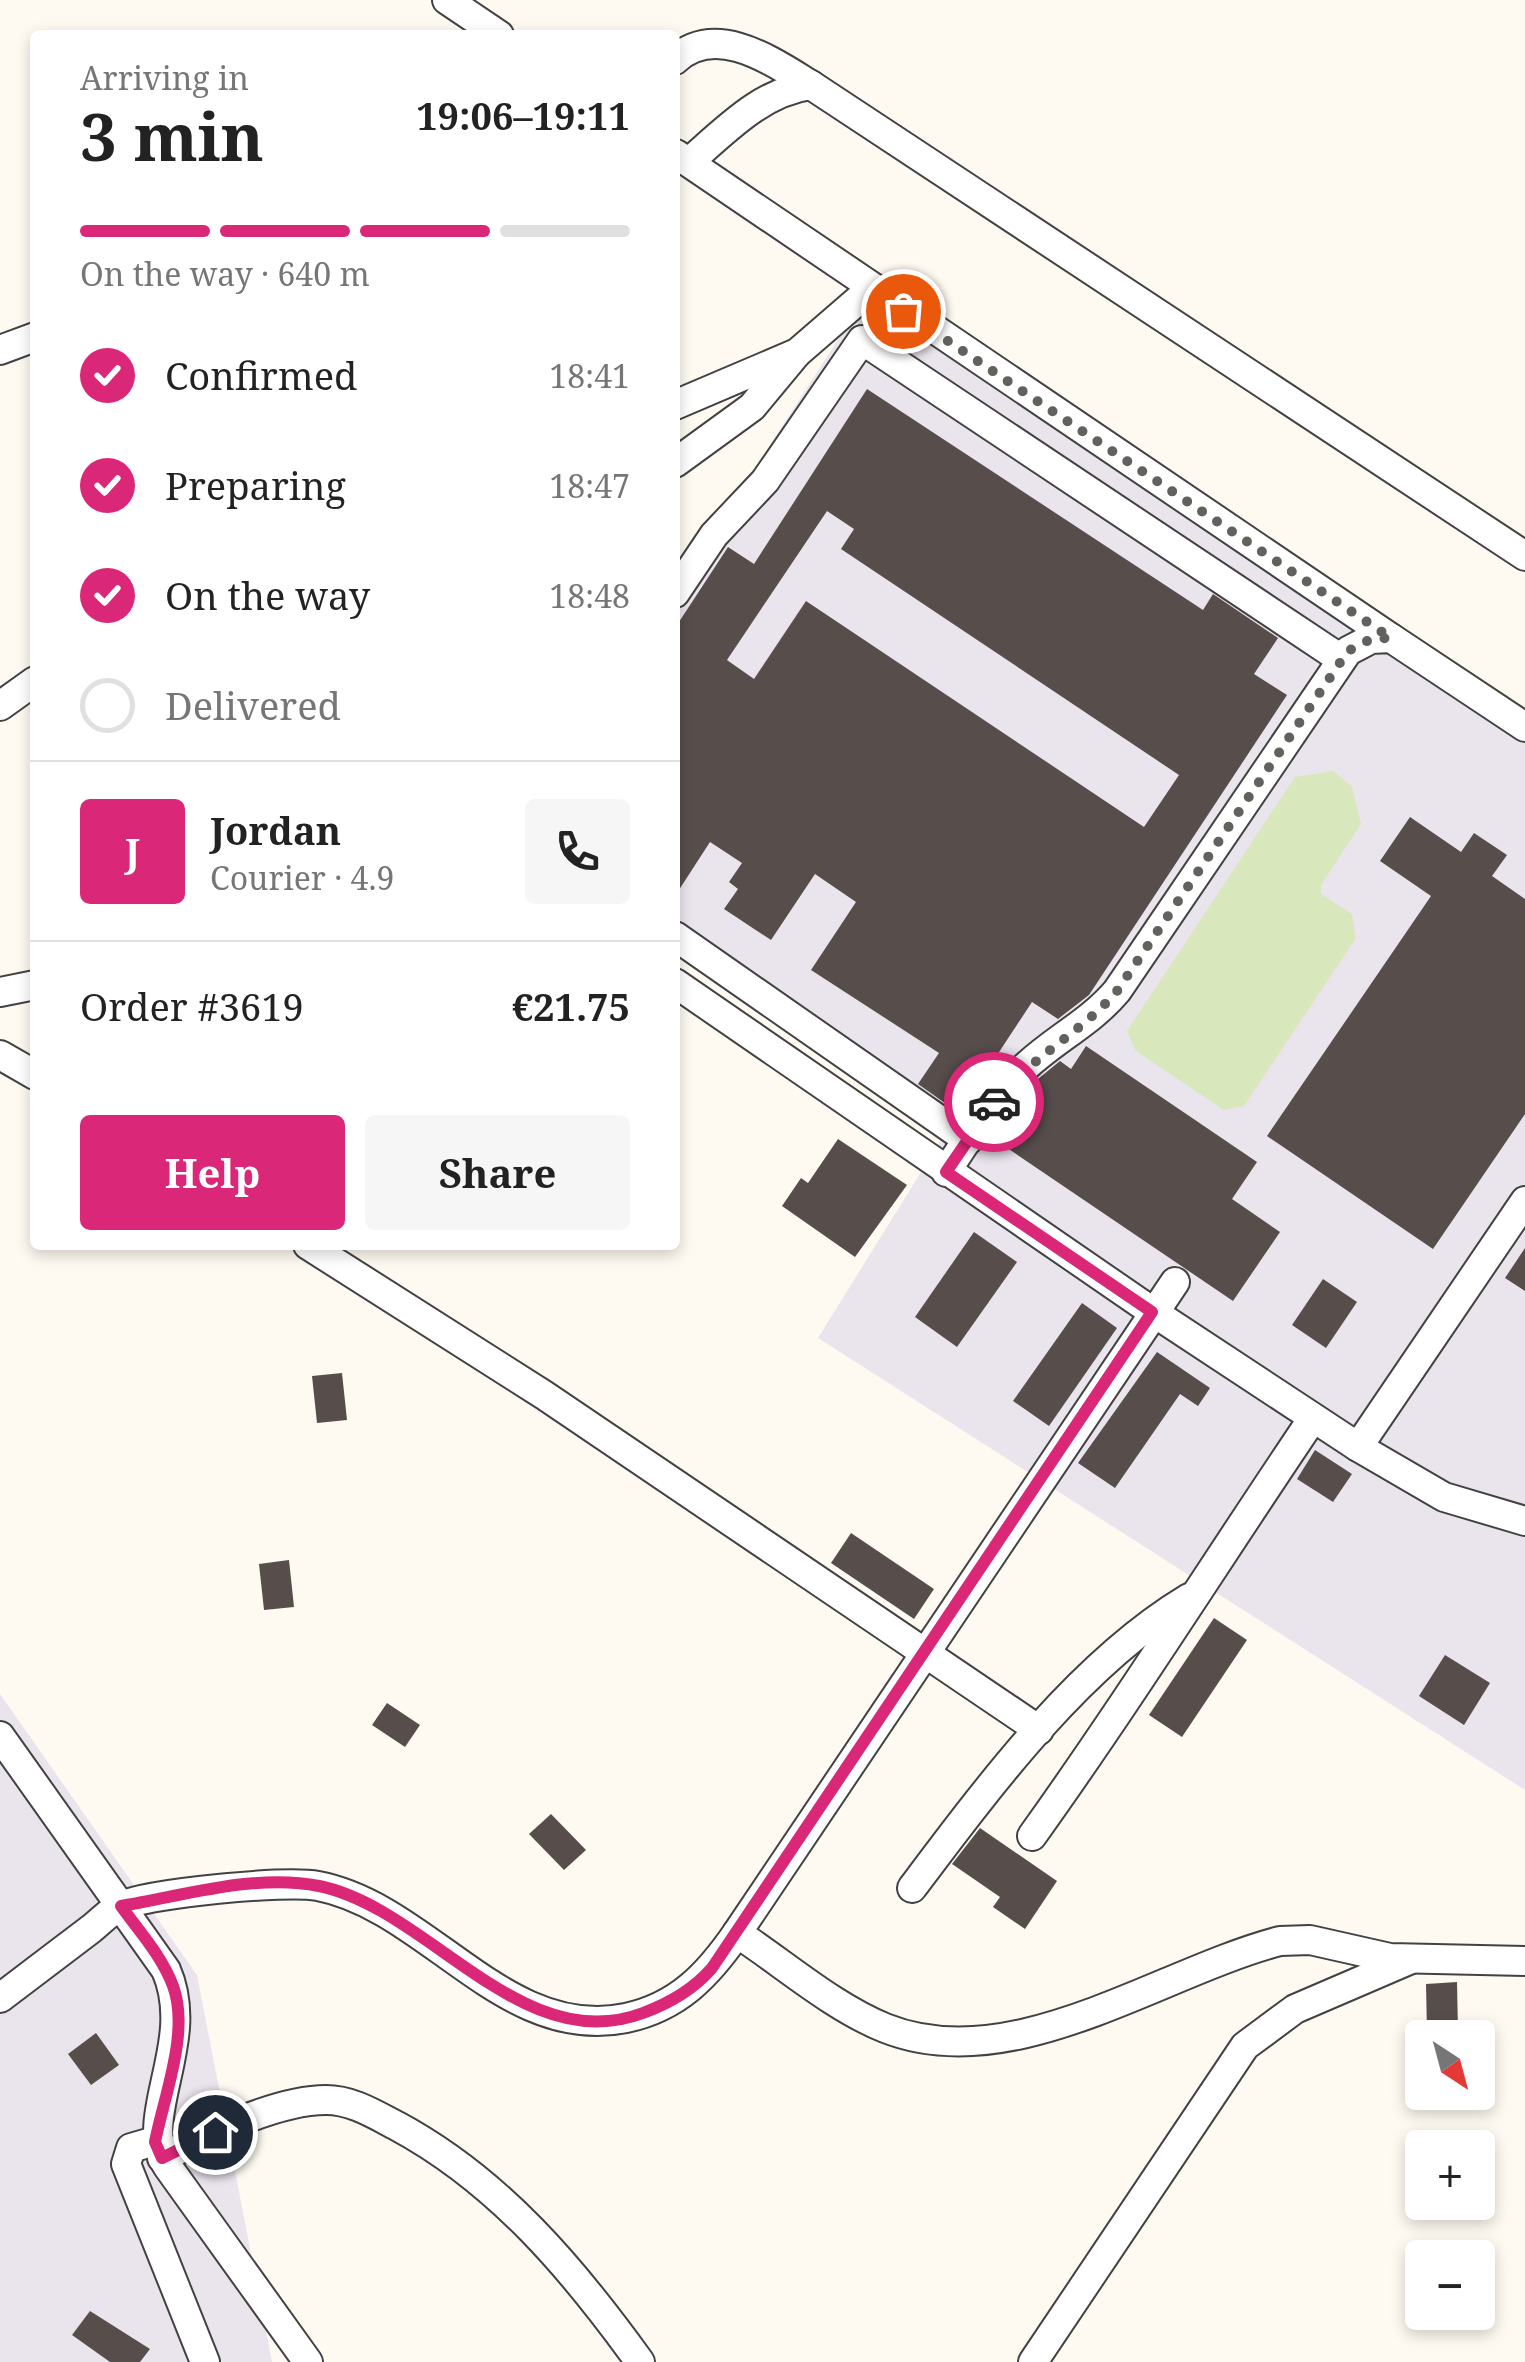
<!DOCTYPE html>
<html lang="en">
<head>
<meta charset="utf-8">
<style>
  body { margin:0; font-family:"Noto Serif",serif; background:#f6f6f6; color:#222; height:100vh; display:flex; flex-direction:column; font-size:38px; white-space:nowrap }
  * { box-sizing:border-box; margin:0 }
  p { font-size:32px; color:#767676 }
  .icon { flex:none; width:55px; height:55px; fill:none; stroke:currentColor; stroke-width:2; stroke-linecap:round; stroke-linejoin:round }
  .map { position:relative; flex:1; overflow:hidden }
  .panel { position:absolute; left:30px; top:30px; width:650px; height:1220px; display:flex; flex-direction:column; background:#fff; border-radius:10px; box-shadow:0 5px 15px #0003 }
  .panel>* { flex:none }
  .needle { width:65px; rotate:144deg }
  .buttons { position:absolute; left:1405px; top:2020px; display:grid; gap:20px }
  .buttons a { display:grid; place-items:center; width:90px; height:90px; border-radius:10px; background:#fff; box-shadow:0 5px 15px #0003; font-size:50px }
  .pin { position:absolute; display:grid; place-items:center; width:85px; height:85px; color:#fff; margin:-42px; border:5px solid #fff; border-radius:50%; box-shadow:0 2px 10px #0007 }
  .courier { position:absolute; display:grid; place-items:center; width:100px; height:100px; margin:-50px; border:8px solid #db2777; border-radius:50%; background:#fff; color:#222; box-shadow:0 2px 12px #0007 }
  .summary em { font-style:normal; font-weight:700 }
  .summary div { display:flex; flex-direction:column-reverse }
  .summary { display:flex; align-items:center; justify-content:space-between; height:170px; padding:0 50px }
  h1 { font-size:65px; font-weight:700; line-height:75px }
  .bar { display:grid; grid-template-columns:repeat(4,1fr); gap:15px 10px; align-content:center; height:120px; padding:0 50px }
  .bar i { height:12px; border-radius:8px; background:#e0e0e0 }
  .bar .active { background:#db2777 }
  .bar p { grid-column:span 4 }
  .line { display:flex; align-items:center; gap:25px; padding:0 50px; border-top:2px solid #e0e0e0 }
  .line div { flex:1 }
  .round { display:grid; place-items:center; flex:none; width:105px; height:105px; border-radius:10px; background:#f6f6f6 }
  ol { padding:0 50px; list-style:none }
  li { display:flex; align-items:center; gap:30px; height:110px }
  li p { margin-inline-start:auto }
  li .icon { padding:10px; border-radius:50%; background:#db2777; color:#fff; stroke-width:4 }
  li:last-child { color:#767676 }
  li i { width:55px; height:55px; border:5px solid #e0e0e0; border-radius:50% }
  .button { display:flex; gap:20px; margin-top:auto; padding:20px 50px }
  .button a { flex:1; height:115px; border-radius:10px; background:#db2777; color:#fff; font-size:40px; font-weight:700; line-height:115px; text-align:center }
  .button a+a { background:#f6f6f6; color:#222 }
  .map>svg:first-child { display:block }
</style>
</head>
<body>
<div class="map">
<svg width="1525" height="2362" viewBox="0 0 1525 2362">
  <rect width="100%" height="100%" fill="#fefaf1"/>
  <g fill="#eae4ed">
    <path d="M861,304L965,359L1525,741V1790L818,1338L949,1127L675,936V592Z"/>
    <path d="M0,1694L197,1975L272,2362H0Z"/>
  </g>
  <path fill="#d9e7bc" d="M1333,771L1352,787L1361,824L1321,885V894L1352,914L1356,938L1244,1106L1224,1110L1136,1051L1127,1031L1295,777Z"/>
  <g fill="#574e4c" fill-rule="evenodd">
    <path d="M867,389L1203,610L1213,594L1278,638L1254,674L1287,695L1089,995L1058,1019L1032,1002L959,1113L918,1084L939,1053L811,970L856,902L815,874L771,940L724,909L738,889L729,882L742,863L710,842L675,896V628L728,547L754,564ZM827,511L854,529L841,549L1179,775L1144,827L806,601L754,679L727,660Z"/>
    <path d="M1410,817L1461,852L1474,833L1507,855L1492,876L1525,899V1114L1433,1249L1267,1136L1431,896L1380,861Z"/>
    <path d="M1086,1046L1257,1162L1232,1199L1280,1232L1233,1301L994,1139L1033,1083L1060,1061L1071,1069Z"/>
    <path d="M838,1139L907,1185L855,1257L782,1206L801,1178L808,1183Z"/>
    <path d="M974,1232L1017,1262L957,1347L915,1317Z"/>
    <path d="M1525,1248V1291L1505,1278Z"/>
    <path d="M1323,1279L1357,1302L1326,1348L1292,1325Z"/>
    <path d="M1082,1303L1117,1328L1049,1426L1013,1401Z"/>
    <path d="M1157,1352L1210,1388L1198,1406L1180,1394L1115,1488L1078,1463Z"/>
    <path d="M342,1373L347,1420L317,1423L312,1376Z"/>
    <path d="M1315,1450L1352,1474L1333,1502L1297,1479Z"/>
    <path d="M851,1533L934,1589L914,1619L831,1563Z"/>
    <path d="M289,1560L294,1607L264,1610L259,1564Z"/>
    <path d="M1214,1618L1247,1640L1182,1737L1149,1715Z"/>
    <path d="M1445,1655L1490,1683L1464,1725L1419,1696Z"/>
    <path d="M387,1703L420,1725L405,1747L372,1725Z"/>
    <path d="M551,1814L586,1850L564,1870L529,1834Z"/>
    <path d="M980,1828L1057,1881L1025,1929L993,1907L1000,1897L952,1864Z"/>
    <path d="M1457,1982L1458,2032L1427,2033L1426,1984Z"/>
    <path d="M96,2033L119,2065L91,2085L68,2054Z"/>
    <path d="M90,2311L150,2349L140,2362H110L72,2335Z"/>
  </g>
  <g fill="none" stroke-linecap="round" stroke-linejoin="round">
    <defs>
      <g id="minor">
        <path d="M447,0L499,35"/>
        <path d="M675,60C716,21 773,62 811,85"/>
        <path d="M676,154L1391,638"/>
        <path d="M689,162C726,130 761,92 811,85L1525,556"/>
        <path d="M0,350L35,337"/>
        <path d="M675,405L797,353L871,289"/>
        <path d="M675,463L752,407L796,354"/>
        <path d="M675,593L714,535L765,481L862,340L1341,659"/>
        <path d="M0,706L35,681"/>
        <path d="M675,936L968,1140"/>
        <path d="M675,983L1153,1312L1358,1447L1444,1497L1525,1521"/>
        <path d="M0,992L35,985"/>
        <path d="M0,1055L35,1075"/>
        <path d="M946,1172C969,1137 991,1101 1021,1071C1051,1041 1089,1024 1117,991L1348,651L1371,639L1391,638L1525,727"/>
        <path d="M308,1245L544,1395L1039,1730"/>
        <path d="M1175,1282L737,1933C784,1964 833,2007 885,2028C1012,2079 1160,1972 1280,1941L1310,1940L1390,1958L1525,1961"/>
        <path d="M1358,1447L1525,1201"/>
        <path d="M0,1736L166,1970C198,2043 135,2117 168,2167L308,2362"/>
        <path d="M1032,1836C1130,1699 1219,1557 1313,1418"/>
        <path d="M912,1888C988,1787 1079,1664 1189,1598"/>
        <path d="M0,1998C30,1975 61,1952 91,1929C100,1922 111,1910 121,1906C150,1893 286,1880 318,1886C428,1907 505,2043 626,2018C678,2007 708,1975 737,1933"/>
        <path d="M155,2141L131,2148L126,2164L205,2362"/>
        <path d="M162,2158C206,2135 276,2100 326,2100C352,2100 374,2114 397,2126C499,2181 573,2269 640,2362"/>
        <path d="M1033,2362L1245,2046L1295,2009L1409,1960"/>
      </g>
    </defs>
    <use href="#minor" stroke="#424242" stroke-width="32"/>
    <use href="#minor" stroke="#fff" stroke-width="28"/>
  </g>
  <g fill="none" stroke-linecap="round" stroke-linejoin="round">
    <path stroke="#63615e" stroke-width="10" stroke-dasharray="0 18" d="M903,311L1391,638L1371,639L1348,651L1117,991C1080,1034 1030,1058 994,1102"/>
    <path stroke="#db2777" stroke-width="12" d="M215,2132L162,2158L155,2142C164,2096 190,2031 173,1986C162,1956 139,1931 121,1906C183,1896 256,1873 319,1886C428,1908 522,2059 643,2013C670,2003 693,1990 712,1968L1152,1312L946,1172L994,1102"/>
  </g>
</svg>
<div class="buttons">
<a><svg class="needle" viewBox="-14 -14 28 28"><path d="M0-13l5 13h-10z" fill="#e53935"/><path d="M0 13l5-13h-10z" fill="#767676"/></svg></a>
<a>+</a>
<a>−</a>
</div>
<div class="pin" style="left:903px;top:311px;background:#ea580c"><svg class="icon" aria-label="bag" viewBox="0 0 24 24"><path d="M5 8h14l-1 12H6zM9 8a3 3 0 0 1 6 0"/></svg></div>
<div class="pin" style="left:215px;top:2132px;background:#1f2937"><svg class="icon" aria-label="home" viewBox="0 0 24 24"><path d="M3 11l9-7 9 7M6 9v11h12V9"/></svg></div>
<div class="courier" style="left:994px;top:1102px"><svg class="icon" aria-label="car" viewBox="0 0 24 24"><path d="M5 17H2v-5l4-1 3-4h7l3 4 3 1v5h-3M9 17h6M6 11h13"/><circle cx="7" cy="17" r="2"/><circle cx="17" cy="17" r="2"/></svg></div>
<section class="panel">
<div class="summary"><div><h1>3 min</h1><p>Arriving in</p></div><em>19:06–19:11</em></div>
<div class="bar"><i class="active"></i><i class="active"></i><i class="active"></i><i></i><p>On the way · 640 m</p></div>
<ol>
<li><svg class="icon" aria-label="check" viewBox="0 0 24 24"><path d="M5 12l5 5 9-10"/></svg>Confirmed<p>18:41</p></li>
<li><svg class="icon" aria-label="check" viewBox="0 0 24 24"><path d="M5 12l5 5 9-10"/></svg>Preparing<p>18:47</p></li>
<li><svg class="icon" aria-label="check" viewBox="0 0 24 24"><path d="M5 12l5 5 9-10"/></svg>On the way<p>18:48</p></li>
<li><i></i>Delivered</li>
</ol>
<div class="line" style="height:180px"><b class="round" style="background:#db2777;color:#fff">J</b><div><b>Jordan</b><p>Courier · 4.9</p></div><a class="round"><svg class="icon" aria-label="phone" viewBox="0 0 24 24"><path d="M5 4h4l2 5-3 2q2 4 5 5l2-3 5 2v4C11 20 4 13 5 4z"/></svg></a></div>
<div class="line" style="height:130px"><div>Order #3619</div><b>€21.75</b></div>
<div class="button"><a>Help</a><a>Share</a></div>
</section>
</div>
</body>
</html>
